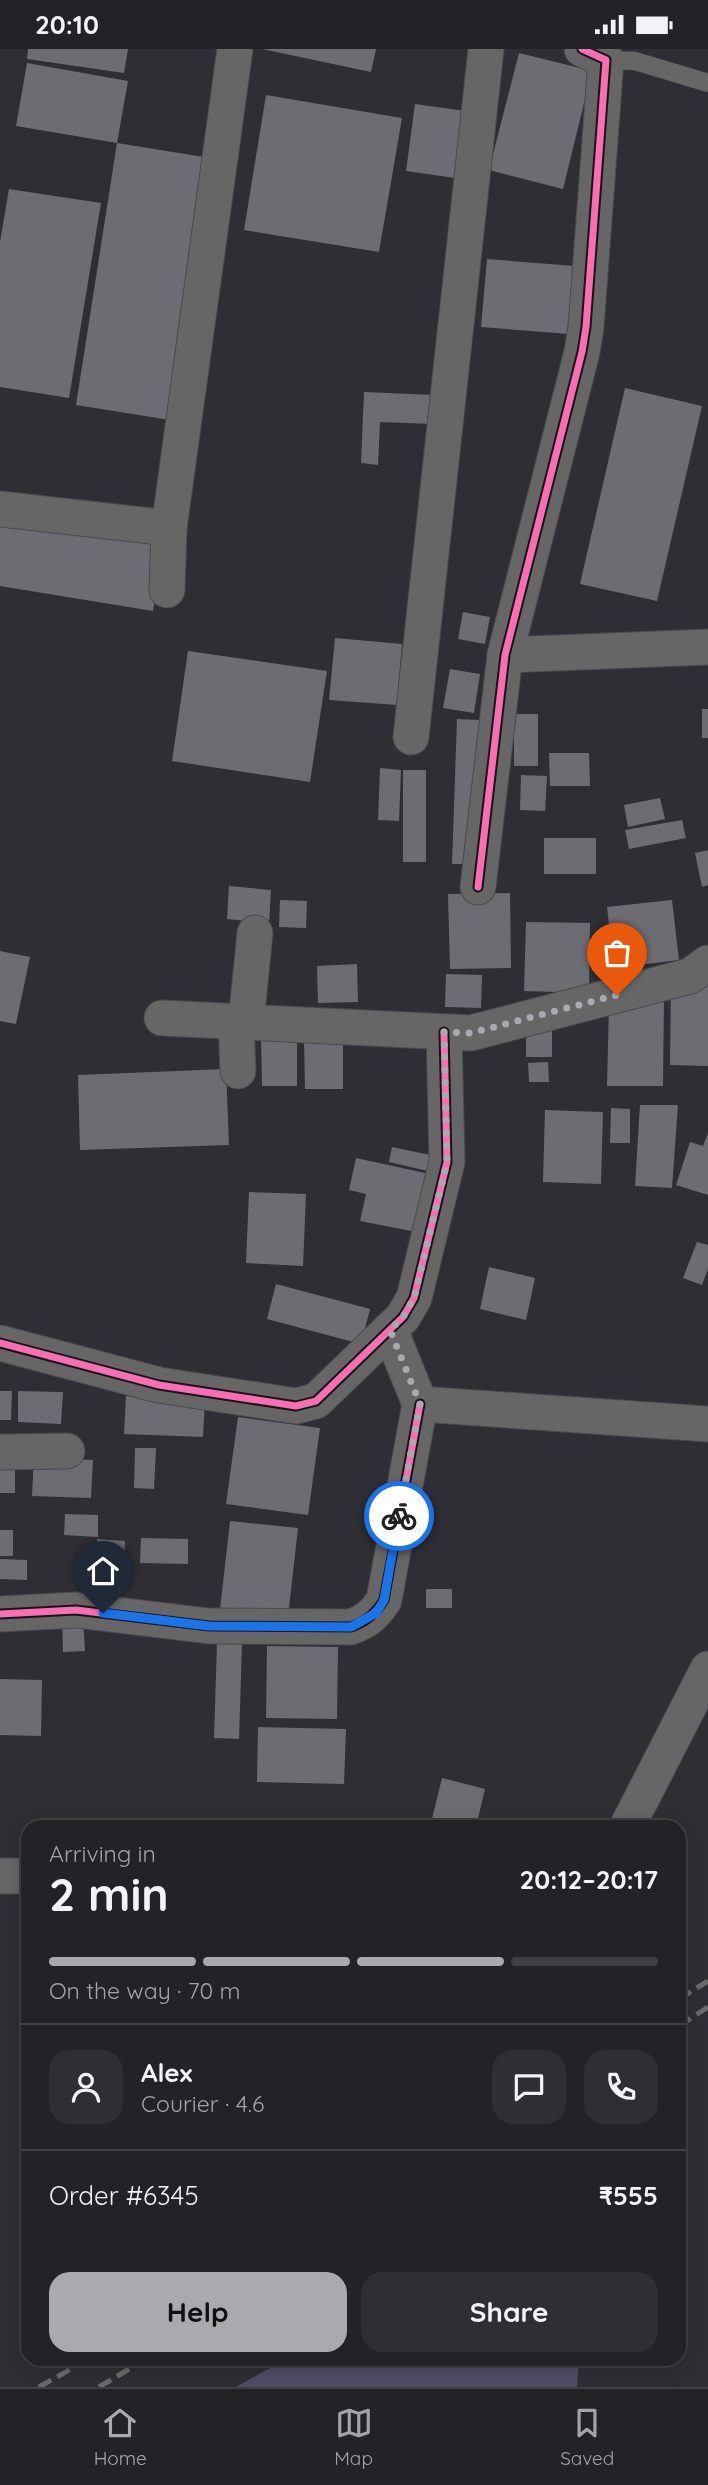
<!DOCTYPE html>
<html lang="en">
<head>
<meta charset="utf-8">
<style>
  body { margin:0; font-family:Quicksand,sans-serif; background:#2f2f33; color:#f1f3f6; height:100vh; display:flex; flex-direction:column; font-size:26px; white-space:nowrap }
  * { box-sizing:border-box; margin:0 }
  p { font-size:23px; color:#a3a4a7 }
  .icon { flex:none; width:38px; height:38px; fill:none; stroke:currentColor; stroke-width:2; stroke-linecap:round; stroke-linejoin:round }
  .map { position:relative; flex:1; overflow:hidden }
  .drawer { position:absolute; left:21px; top:1771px; width:665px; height:546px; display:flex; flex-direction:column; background:#232227; border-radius:21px; box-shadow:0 4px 18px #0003,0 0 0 2px #403f44 }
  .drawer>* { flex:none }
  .pin { position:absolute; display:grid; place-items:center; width:60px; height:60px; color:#fff; margin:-72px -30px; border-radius:50% 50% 50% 0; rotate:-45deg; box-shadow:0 0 7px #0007 }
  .pin .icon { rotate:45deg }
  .courier { position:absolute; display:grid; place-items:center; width:70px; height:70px; margin:-35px; border:5px solid #1a73e8; border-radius:50%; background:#fff; color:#222; box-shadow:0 2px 9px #0007 }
  .head em { font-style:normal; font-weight:700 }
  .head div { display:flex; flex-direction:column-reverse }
  .head { display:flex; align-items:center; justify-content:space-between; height:119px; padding:0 28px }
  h1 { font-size:46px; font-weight:700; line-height:52px }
  .bar { display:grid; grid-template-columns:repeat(4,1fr); gap:10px 7px; align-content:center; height:84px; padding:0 28px }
  .bar i { height:9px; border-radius:5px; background:#403f44 }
  .bar .on { background:#aaa9b0 }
  .bar p { grid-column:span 4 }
  .line { display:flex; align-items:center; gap:18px; padding:0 28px; border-top:2px solid #403f44 }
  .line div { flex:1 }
  .round { display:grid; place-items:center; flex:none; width:74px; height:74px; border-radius:21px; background:#2f2f33 }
  .cta { display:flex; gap:14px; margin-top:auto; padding:14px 28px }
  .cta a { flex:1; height:80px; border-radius:21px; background:#aaa9b0; color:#111; font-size:28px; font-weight:700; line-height:80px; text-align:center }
  .cta a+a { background:#2f2f33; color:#f1f3f6 }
  .status { display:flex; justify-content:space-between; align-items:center; height:49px; padding:0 35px; background:#232227; direction:ltr }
  .status svg { height:19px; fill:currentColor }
  .dock { display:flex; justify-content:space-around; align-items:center; height:98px; border-top:2px solid #403f44; background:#232227; font-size:19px; color:#a3a4a7 }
  .dock a { display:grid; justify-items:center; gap:4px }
  .dock .on { color:#aaa9b0 }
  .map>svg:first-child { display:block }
</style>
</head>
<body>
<div class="status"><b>20:10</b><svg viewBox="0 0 49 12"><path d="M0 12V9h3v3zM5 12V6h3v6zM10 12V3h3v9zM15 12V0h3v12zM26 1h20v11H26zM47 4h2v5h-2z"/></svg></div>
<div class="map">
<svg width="708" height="2338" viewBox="0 0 708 2338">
  <rect width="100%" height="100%" fill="#2f2e34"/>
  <path fill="#514c66" d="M286,2310H579L577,2338H236Z"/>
  <g fill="#6d6c72">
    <path d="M28,0H128L124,24L27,10Z"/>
    <path d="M262,0H376L371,23Z"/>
    <path d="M519,4L592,22L563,140L489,121Z"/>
    <path d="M27,14L128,32L117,94L16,77Z"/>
    <path d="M266,46L402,69L379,203L244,181Z"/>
    <path d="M415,55L472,63L462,130L406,122Z"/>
    <path d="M117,94L210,109L170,371L76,356Z"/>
    <path d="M9,140L101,154L69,349L0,338V193Z"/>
    <path d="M487,210L574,217L569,285L481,278Z"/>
    <path d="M625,339L702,357L657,552L580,535Z"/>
    <path d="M364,343L434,346L433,375L380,373L378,416L361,414Z"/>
    <path d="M0,464L164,492L153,562L0,537Z"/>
    <path d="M463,563L490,568L485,595L458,590Z"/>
    <path d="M335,589L402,595L397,656L329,651Z"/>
    <path d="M188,602L327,622L310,733L172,712Z"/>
    <path d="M450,620L480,625L474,664L443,659Z"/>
    <rect x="702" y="660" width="6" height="29"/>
    <rect x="514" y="665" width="24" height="52"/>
    <path d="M457,670L480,671L476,815H452Z"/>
    <path d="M549,704H589L590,737H550Z"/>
    <path d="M380,719L401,721L399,772L378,771Z"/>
    <rect x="403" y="721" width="23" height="92"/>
    <path d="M521,726L547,727L545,762L520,761Z"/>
    <path d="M660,749L665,770L628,778L624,756Z"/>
    <path d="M682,771L686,789L629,800L625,781Z"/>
    <rect x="544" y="789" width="52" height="36"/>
    <path d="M708,801V836L702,838L695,804Z"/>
    <path d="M229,837L271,841L269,874L227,870Z"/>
    <path d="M510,844L511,919L450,920L448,845Z"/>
    <path d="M280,851L307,852L306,879L279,878Z"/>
    <path d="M672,851L679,911L614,919L607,858Z"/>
    <path d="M526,873L590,874L589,944L524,942Z"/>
    <path d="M0,902L30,908L16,975L0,972Z"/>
    <path d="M357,915L358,953L318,954L317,917Z"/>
    <path d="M446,925L482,926L481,959L445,958Z"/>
    <path d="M671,933L708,934V1017L670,1016Z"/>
    <path d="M664,948L663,1037H607L609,955Z"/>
    <rect x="526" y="981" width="26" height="27"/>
    <path d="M297,985V1037H262L261,986Z"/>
    <path d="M304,991H343V1040H305Z"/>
    <path d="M548,1013L549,1033H529L528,1014Z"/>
    <path d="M226,1020L229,1096L80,1101L78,1026Z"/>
    <path d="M640,1056H678L672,1139L635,1137Z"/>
    <path d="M611,1059L630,1060V1094H610Z"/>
    <path d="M545,1061L603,1063L601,1135L543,1133Z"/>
    <path d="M708,1084V1146L676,1136L690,1093L703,1097Z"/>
    <path d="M392,1098L440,1108L436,1124L389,1113Z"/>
    <path d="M356,1109L439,1127L426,1185L360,1172L366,1145L349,1141Z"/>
    <path d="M249,1143L306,1145L303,1217L246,1214Z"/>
    <path d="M697,1193L708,1196V1220L702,1236L683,1229Z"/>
    <path d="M489,1218L535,1229L526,1271L480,1260Z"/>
    <path d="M276,1235L370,1260L361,1295L267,1270Z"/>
    <path d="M0,1342H12L11,1371H0Z"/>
    <path d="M18,1342L63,1343L61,1375L18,1373Z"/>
    <path d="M126,1347L205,1350L203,1388L124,1385Z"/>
    <path d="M238,1368L320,1379L308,1466L226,1455Z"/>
    <path d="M135,1399H156L154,1440L134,1439Z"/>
    <path d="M34,1408L93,1411L91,1449L32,1447Z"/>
    <rect x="0" y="1413" width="15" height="31"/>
    <path d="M65,1465L98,1466V1488L64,1486Z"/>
    <path d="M230,1472L298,1479L288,1568L220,1561Z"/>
    <rect x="0" y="1481" width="13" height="26"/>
    <path d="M141,1489L188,1490V1515L140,1514Z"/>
    <path d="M97,1490L125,1492L123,1533L95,1532Z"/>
    <path d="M0,1510L27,1511V1531L0,1530Z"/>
    <rect x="426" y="1540" width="26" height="19"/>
    <path d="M62,1567H83L85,1602L63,1603Z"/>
    <path d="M217,1594H242L239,1690L214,1689Z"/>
    <path d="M267,1597L338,1598L337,1670L266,1669Z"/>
    <path d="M0,1630L42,1631L41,1687L0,1686Z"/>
    <path d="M258,1678L346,1680L344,1735L257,1733Z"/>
    <path d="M442,1729L485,1740L476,1778H430Z"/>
  </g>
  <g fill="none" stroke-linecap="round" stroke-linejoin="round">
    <defs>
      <path id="lane" d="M606,11L635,12L708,34"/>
      <g id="street">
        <path d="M0,460L169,479"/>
        <path d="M167,541L169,479L235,0"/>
        <path d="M505,606L708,598"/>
        <path d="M411,688L486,0"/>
        <path d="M478,838L505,606L582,303L586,278L606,11L582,0"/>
        <path d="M162,969L471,984L690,927L708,914"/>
        <path d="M236,973L238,1022"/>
        <path d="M246,973L255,884"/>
        <path d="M390,1281L420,1355L708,1375"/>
        <path d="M0,1294L159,1336L296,1357L316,1352L403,1268L414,1249L447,1113L444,983"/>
        <path d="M0,1403L67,1402"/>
        <path d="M0,1565L76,1561L209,1577L351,1578C367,1572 375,1565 384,1551L420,1355"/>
        <path d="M627,1778L708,1620"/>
        <path d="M0,1827H28"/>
      </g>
    </defs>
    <use href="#lane" stroke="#4a494e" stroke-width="19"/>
    <use href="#street" stroke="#4a494e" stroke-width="37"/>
    <use href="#lane" stroke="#666667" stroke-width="18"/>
    <use href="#street" stroke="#666667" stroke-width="35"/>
    <g stroke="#6b6b6e" stroke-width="5" stroke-dasharray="14 7" stroke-linecap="butt">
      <path d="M679,1950L708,1932"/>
      <path d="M679,1977L708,1958"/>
      <path d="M39,2338L89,2310"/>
      <path d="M99,2338L146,2310"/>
    </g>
    <defs>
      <g id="cycleway">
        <path d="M478,838L505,606L582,303L586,278L606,11L582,0"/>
        <path d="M0,1294L159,1336L296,1357L316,1352L403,1268L414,1249L447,1113L444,983"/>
        <path d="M0,1565L76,1561L209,1577L351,1578C367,1572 375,1565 384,1551L420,1355"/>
      </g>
    </defs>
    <use href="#cycleway" stroke="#16151a" stroke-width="11"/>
    <use href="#cycleway" stroke="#f96db3" stroke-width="7"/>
  </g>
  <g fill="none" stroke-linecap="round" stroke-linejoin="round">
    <path stroke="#aaa9b0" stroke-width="7" stroke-dasharray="0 12.6" d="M399,1467L420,1355L390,1281L403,1268L414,1249L447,1113L444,983L471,984L617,946"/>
    <path stroke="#1a73e8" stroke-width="9" d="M103,1564L209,1577L351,1578L376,1564L384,1551L399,1467"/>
  </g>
</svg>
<div class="pin" style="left:617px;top:946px;background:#ea580c"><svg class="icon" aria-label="bag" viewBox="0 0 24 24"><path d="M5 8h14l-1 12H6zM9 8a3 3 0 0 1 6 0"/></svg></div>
<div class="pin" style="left:103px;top:1564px;background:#1f2937"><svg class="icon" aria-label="home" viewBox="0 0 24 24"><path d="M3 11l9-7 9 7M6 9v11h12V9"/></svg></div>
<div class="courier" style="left:399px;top:1467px"><svg class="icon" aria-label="bike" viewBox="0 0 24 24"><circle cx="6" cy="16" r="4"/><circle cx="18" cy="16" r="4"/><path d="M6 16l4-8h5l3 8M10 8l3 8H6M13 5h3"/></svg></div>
<section class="drawer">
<div class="head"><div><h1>2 min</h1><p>Arriving in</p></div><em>20:12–20:17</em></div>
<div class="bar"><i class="on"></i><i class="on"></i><i class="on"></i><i></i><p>On the way · 70 m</p></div>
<div class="line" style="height:126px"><a class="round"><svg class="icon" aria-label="person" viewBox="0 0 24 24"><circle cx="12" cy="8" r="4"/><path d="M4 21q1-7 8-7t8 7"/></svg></a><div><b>Alex</b><p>Courier · 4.6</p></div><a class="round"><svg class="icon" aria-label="chat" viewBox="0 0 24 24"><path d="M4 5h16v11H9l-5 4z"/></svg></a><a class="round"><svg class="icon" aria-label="phone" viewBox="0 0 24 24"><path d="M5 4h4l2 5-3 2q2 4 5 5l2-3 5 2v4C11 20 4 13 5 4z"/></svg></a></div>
<div class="line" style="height:91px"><div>Order #6345</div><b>₹555</b></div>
<div class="cta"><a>Help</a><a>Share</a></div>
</section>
</div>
<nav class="dock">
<a class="on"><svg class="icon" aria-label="home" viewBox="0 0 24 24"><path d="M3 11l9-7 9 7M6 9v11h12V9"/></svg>Home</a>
<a><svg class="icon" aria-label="map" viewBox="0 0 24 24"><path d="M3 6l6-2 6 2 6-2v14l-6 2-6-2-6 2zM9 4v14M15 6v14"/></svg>Map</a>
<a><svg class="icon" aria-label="saved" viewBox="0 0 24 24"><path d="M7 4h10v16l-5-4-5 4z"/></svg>Saved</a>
</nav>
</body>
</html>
